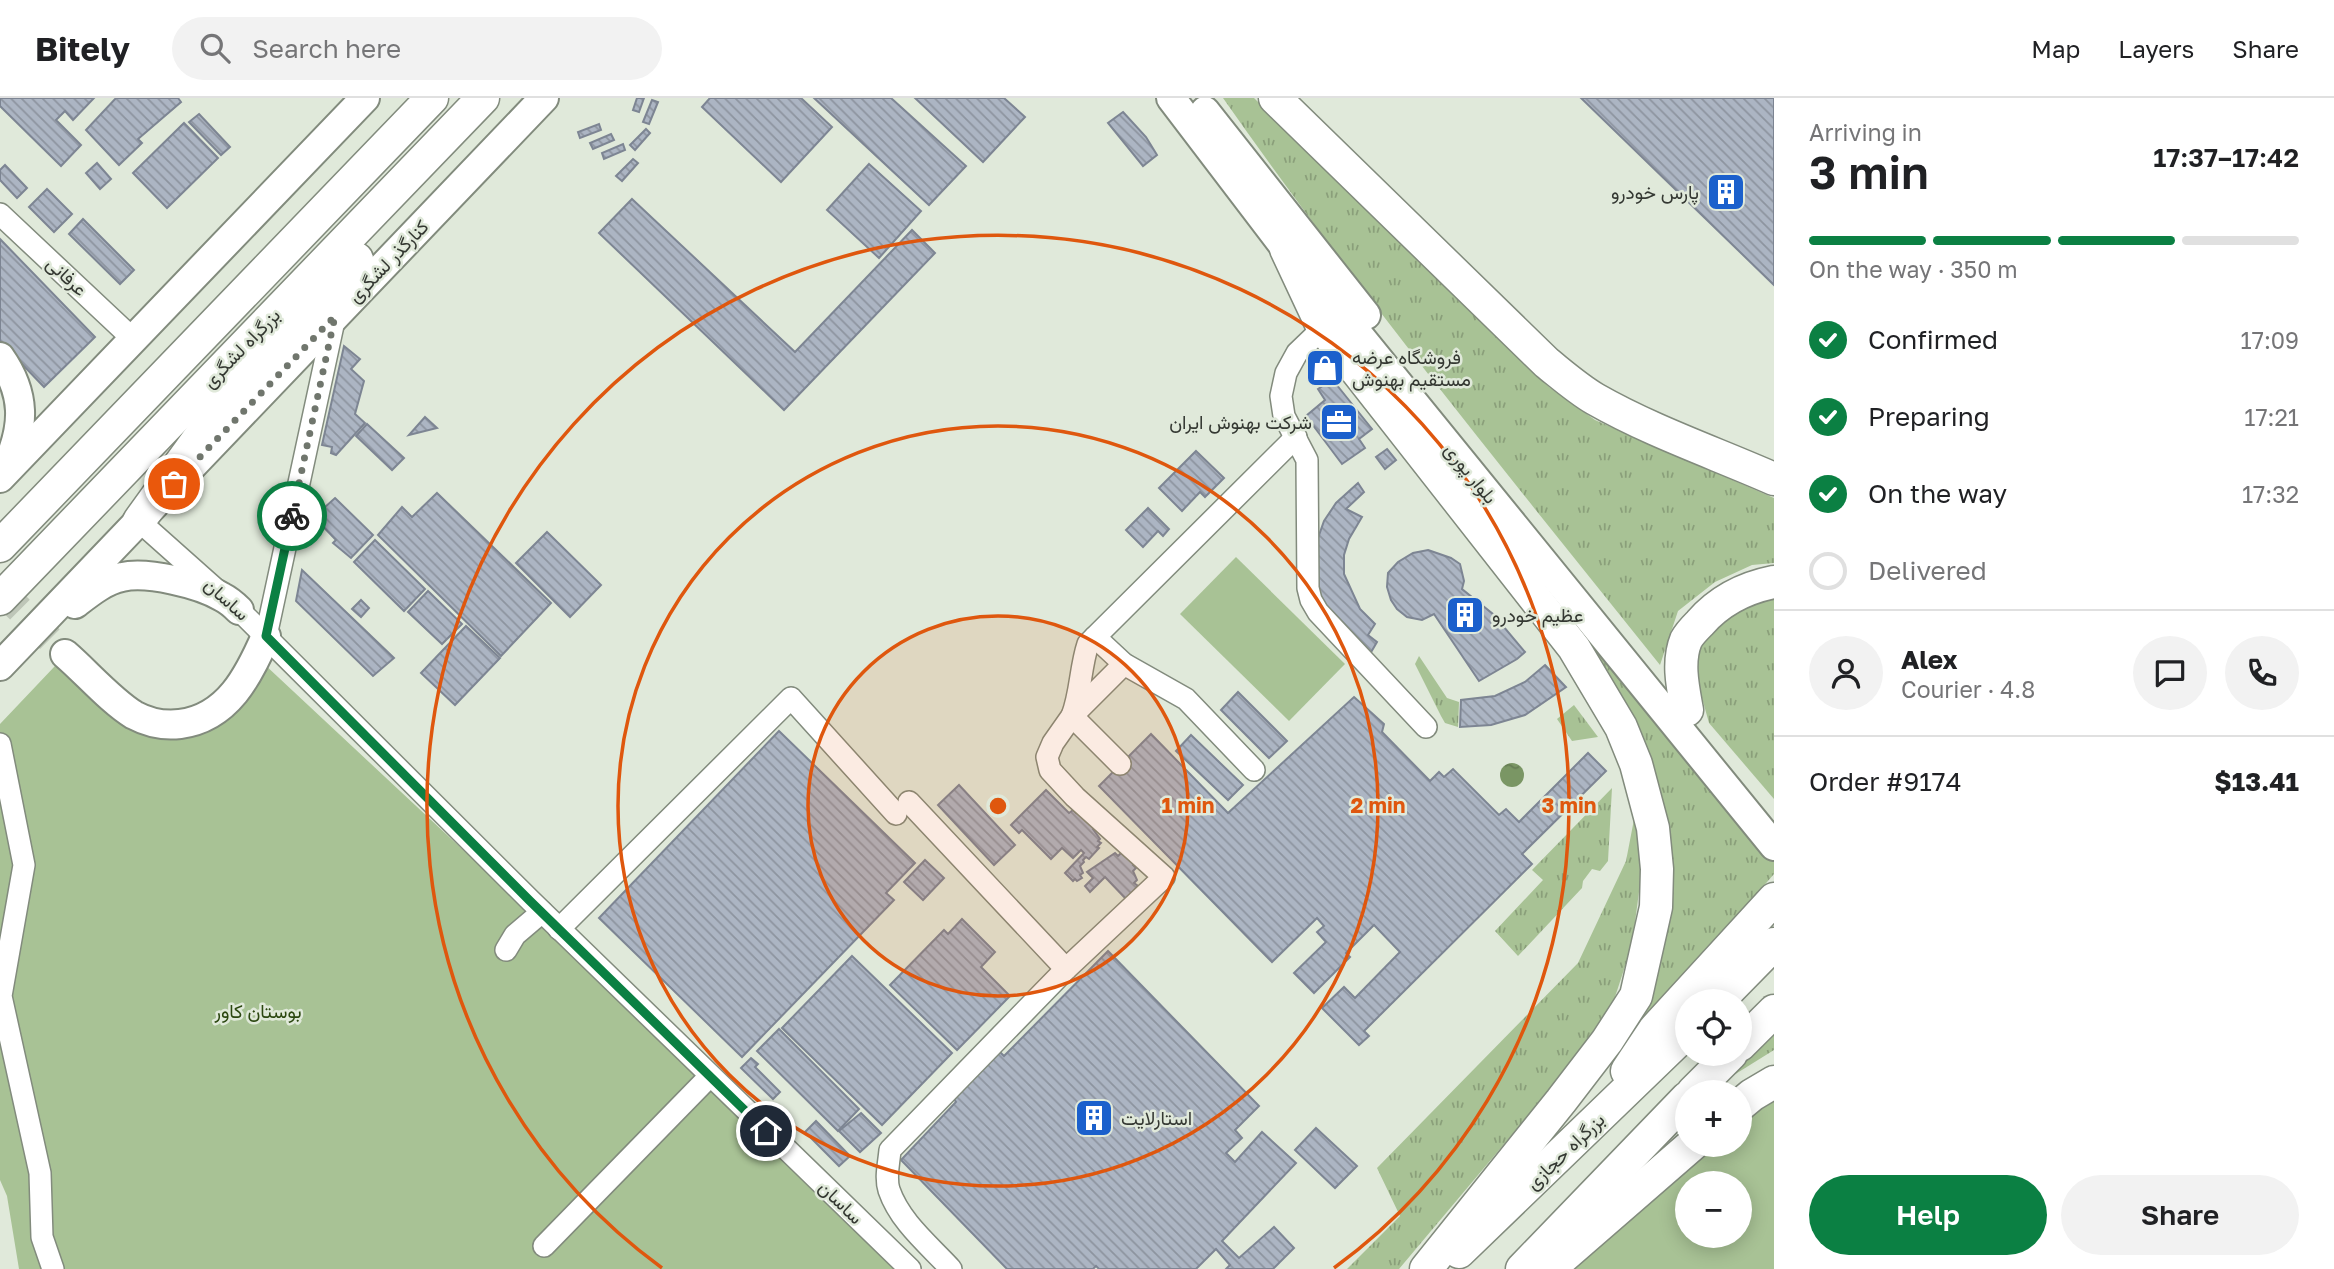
<!DOCTYPE html>
<html lang="en">
<head>
<meta charset="utf-8">
<style>
  body { margin:0; font-family:"Golos Text",Vazirmatn,sans-serif; background:#f2f2f2; color:#202124; height:100vh; display:flex; flex-direction:column; font-size:26px; white-space:nowrap }
  * { box-sizing:border-box; margin:0 }
  p { font-size:23px; color:#757577 }
  .icon { flex:none; width:38px; height:38px; fill:none; stroke:currentColor; stroke-width:2; stroke-linecap:round; stroke-linejoin:round }
  .map { position:relative; flex:1; overflow:hidden }
  .drawer { display:flex; flex-direction:column; background:#fff; width:560px }
  .drawer>* { flex:none }
  .tools { position:absolute; left:1675px; top:891px; display:grid; gap:14px }
  .tools a { display:grid; place-items:center; width:77px; height:77px; border-radius:50%; background:#fff; box-shadow:0 4px 18px #0003; font-size:35px }
  .pin { position:absolute; display:grid; place-items:center; width:60px; height:60px; color:#fff; margin:-30px; border:4px solid #fff; border-radius:50%; box-shadow:0 2px 7px #0007 }
  .courier { position:absolute; display:grid; place-items:center; width:70px; height:70px; margin:-35px; border:5px solid #0b8043; border-radius:50%; background:#fff; color:#222; box-shadow:0 2px 9px #0007 }
  .summary em { font-style:normal; font-weight:600 }
  .summary div { display:flex; flex-direction:column-reverse }
  .summary { display:flex; align-items:center; justify-content:space-between; height:119px; padding:0 35px }
  h1 { font-size:46px; font-weight:600; line-height:52px }
  .bar { display:grid; grid-template-columns:repeat(4,1fr); gap:10px 7px; align-content:center; height:84px; padding:0 35px }
  .bar i { height:9px; border-radius:5px; background:#e0e0e0 }
  .bar .current { background:#0b8043 }
  .bar p { grid-column:span 4 }
  .line { display:flex; align-items:center; gap:18px; padding:0 35px; border-top:2px solid #e0e0e0 }
  .line div { flex:1 }
  .round { display:grid; place-items:center; flex:none; width:74px; height:74px; border-radius:37px; background:#f2f2f2 }
  ol { padding:0 35px; list-style:none }
  li { display:flex; align-items:center; gap:21px; height:77px }
  li p { margin-inline-start:auto }
  li .icon { padding:7px; border-radius:50%; background:#0b8043; color:#fff; stroke-width:4 }
  li:last-child { color:#757577 }
  li i { width:38px; height:38px; border:4px solid #e0e0e0; border-radius:50% }
  .primary-button { display:flex; gap:14px; margin-top:auto; padding:14px 35px }
  .primary-button a { flex:1; height:80px; border-radius:42px; background:#0b8043; color:#fff; font-size:28px; font-weight:600; line-height:80px; text-align:center }
  .primary-button a+a { background:#f2f2f2; color:#202124 }
  header { display:flex; align-items:center; gap:42px; box-sizing:border-box; height:98px; padding:0 35px; background:#fff; border-bottom:2px solid #e0e0e0 }
  header strong { font-size:33px }
  nav { display:flex; gap:38px; margin-inline-start:auto; font-size:24px }
  .search { width:490px; height:63px; background:#f2f2f2; display:flex; align-items:center; gap:18px; box-sizing:border-box; padding:0 24px; border-radius:38px; color:#757577; font-size:26px }
  main { display:flex; flex:1; min-height:0 }
  .map>svg:first-child { display:block }
</style>
</head>
<body>
<header>
<strong>Bitely</strong>
<div class="search"><svg class="icon" aria-label="search" viewBox="0 0 24 24"><circle cx="10" cy="10" r="6"/><path d="M15 15l6 6"/></svg>Search here</div>
<nav><a>Map</a><a>Layers</a><a>Share</a></nav>
</header>
<main>
<div class="map">
<svg width="1774" height="1171" viewBox="0 0 1774 1171">
  <defs>
    <pattern id="grass-tufts" width="24" height="20" patternUnits="userSpaceOnUse" patternTransform="scale(1.75)"><rect width="24" height="20" fill="#a8c295"/><path d="M3 7l-1-3M5 7V3M7 7l1-3M15 17l-1-3M17 17v-4M19 17l1-3" fill="none" stroke="#8a9f7a"/></pattern>
    <pattern id="water-ripples" width="26" height="14" patternUnits="userSpaceOnUse" patternTransform="scale(1.75)"><rect width="26" height="14" fill="#7a9664"/><path d="M2 4q2-2 4 0t4 0M15 11q2-2 4 0t4 0" fill="none" stroke="#657b53"/></pattern>
    <pattern id="building-back-hatch" width="6" height="6" patternUnits="userSpaceOnUse" patternTransform="scale(1.75)"><rect width="6" height="6" fill="#acb5c3"/><path d="M-1 5l2 2M0 0l6 6M5-1l2 2" fill="none" stroke="#8d949f"/></pattern>
  </defs>
  <rect width="100%" height="100%" fill="#e0e9da"/>
  <g fill="url(#grass-tufts)">
    <path d="M1223,0H1254L1549,289L1595,322L1774,400V465L1752,467L1715,484L1678,513L1660,567C1511,381 1360,196 1223,0Z"/>
    <path d="M1364,268L1774,753V776L1614,960L1646,892L1655,680Z"/>
    <path d="M1774,493V701L1709,625L1693,568L1699,545L1718,519Z"/>
    <path d="M1419,558L1447,600L1459,604L1458,629L1445,625L1441,618L1415,566Z"/>
    <path d="M1574,607L1598,639L1572,643L1557,621Z"/>
    <path d="M1612,690L1608,763L1600,773L1592,771L1583,783L1582,790L1518,858L1495,833L1543,782L1532,772Z"/>
    <path d="M1636,711L1642,771L1632,847L1614,902L1589,945L1399,1171H1347L1400,1118L1377,1070L1578,865L1626,763Z"/>
    <path d="M1774,927V952L1713,990Z"/>
  </g>
  <g fill="#a8c295" fill-rule="evenodd">
    <path d="M1236,459L1345,566L1289,623L1180,516Z"/>
    <path d="M263,565L522,807L794,1071L796,1076L897,1171H19L7,1098L0,1082V626L55,568L121,613L165,632Z"/>
    <path d="M1774,992V1171H1565L1712,1047L1740,1046V1023ZM1687,1085H1740V1138H1687Z"/>
  </g>
  <circle fill="url(#water-ripples)" cx="1512" cy="677" r="12"/>
  <g fill="url(#building-back-hatch)" stroke="#7d8593" stroke-width="2">
    <path d="M0,0H94L73,22L65,13L56,22L81,47L61,68L0,8Z"/>
    <path d="M116,0H178L181,4L138,41L142,45L119,67L86,32Z"/>
    <path d="M637,0H644L639,14L633,12Z"/>
    <path d="M710,0H801L832,29L781,84L702,9Z"/>
    <path d="M814,0H891L966,68L929,107Z"/>
    <path d="M915,0H1004L1025,19L983,64Z"/>
    <path d="M1581,0H1774V187Z"/>
    <path d="M652,2L658,4L649,26L643,24Z"/>
    <path d="M1123,14L1146,39L1157,57L1143,68L1108,25Z"/>
    <path d="M199,16L230,49L221,57L189,24Z"/>
    <path d="M184,25L218,60L167,110L133,75Z"/>
    <path d="M599,26L601,32L580,40L578,34Z"/>
    <path d="M646,31L650,35L635,52L630,47Z"/>
    <path d="M611,36L614,42L593,51L590,45Z"/>
    <path d="M623,46L625,52L604,61L602,55Z"/>
    <path d="M633,61L638,65L622,83L616,78Z"/>
    <path d="M97,65L111,81L100,91L86,75Z"/>
    <path d="M869,66L921,113L879,160L827,112Z"/>
    <path d="M5,67L27,90L17,100L0,82V72Z"/>
    <path d="M47,91L72,116L54,134L29,109Z"/>
    <path d="M632,101L795,254L912,132L935,155L784,312L599,135Z"/>
    <path d="M83,121L134,172L120,186L69,136Z"/>
    <path d="M0,141L95,239L44,289L0,243Z"/>
    <path d="M344,248L360,261L351,271L364,283L355,316L365,325L336,357L331,355L332,349L322,347Z"/>
    <path d="M1324,271L1372,331L1359,341L1365,350L1342,366L1306,318L1325,302L1318,291L1324,287L1315,278Z"/>
    <path d="M425,319L437,330L409,337Z"/>
    <path d="M367,326L404,360L392,372L356,338Z"/>
    <path d="M1387,351L1396,362L1385,371L1376,359Z"/>
    <path d="M1196,353L1224,380L1205,399L1200,394L1182,413L1159,390Z"/>
    <path d="M1358,385L1364,394L1346,411L1362,419L1349,441L1344,457V476L1360,511L1375,526L1368,537L1377,544L1370,556L1328,517L1321,501L1317,484V443L1324,423L1336,405Z"/>
    <path d="M437,395L551,505L501,558L378,437L402,409L412,419Z"/>
    <path d="M335,400L373,437L351,460L333,445L336,442L314,419Z"/>
    <path d="M1148,410L1169,431L1163,438L1158,433L1143,449L1126,432Z"/>
    <path d="M547,434L601,487L570,519L516,465Z"/>
    <path d="M375,442L425,491L404,513L354,464Z"/>
    <path d="M1428,452L1451,460L1460,466L1464,483L1462,491L1493,516L1525,554L1517,561L1479,583L1434,516L1422,522L1407,519L1397,511L1391,502L1387,489L1388,475L1398,464L1413,455Z"/>
    <path d="M302,472L394,560L373,578L296,503Z"/>
    <path d="M428,493L462,526L442,546L408,514Z"/>
    <path d="M361,502L369,510L361,519L352,511Z"/>
    <path d="M466,528L500,560L455,607L421,575Z"/>
    <path d="M1545,567L1566,589L1525,617L1491,627L1460,629L1461,602L1495,598L1525,584Z"/>
    <path d="M1238,594L1287,643L1269,660L1221,612Z"/>
    <path d="M1354,599L1384,626L1382,634L1430,683L1439,674L1444,679L1453,671L1499,717L1506,711L1519,724L1588,655L1606,673L1522,756L1532,766L1364,933L1369,938L1359,947L1322,910L1344,889L1355,900L1400,854L1374,827L1346,855L1350,859L1314,895L1294,875L1326,844L1317,834L1324,828L1317,820L1272,864L1099,688L1151,636L1228,715Z"/>
    <path d="M779,633L915,765L886,795L894,802L742,959L599,820Z"/>
    <path d="M1191,637L1243,687L1228,702L1176,653Z"/>
    <path d="M959,687L1015,747L994,767L938,707Z"/>
    <path d="M1046,692L1069,715L1073,712L1076,715L1079,712L1095,728L1093,731L1100,741L1098,743L1101,745L1097,749L1099,750L1089,761L1086,759L1083,762L1084,764L1080,768L1083,775L1080,777L1082,780L1077,783L1075,781L1073,783L1065,775L1084,755L1081,752L1073,760L1062,750L1051,761L1022,732L1019,735L1011,727Z"/>
    <path d="M1115,755L1118,758L1121,755L1129,758L1135,765L1133,767L1136,770L1133,773L1137,782L1134,785L1138,788L1126,801L1105,779L1090,794L1085,788L1093,780L1087,774Z"/>
    <path d="M925,762L944,780L923,802L904,784Z"/>
    <path d="M962,821L995,854L981,869L1010,898L957,952L890,887L944,832L948,836Z"/>
    <path d="M1108,853L1259,1008L1235,1032L1242,1040L1226,1055L1235,1064L1262,1034L1296,1065L1222,1143L1239,1160L1274,1129L1294,1150L1273,1171H1226L1230,1167L1216,1151L1196,1171H1099L1096,1168L1093,1171H1007L901,1062L956,1004L952,998L998,952L1004,958Z"/>
    <path d="M852,858L952,955L882,1027L782,930Z"/>
    <path d="M779,931L859,1011L838,1033L757,953Z"/>
    <path d="M751,960L758,966L755,969L780,994L773,1001L741,970Z"/>
    <path d="M861,1015L881,1035L860,1054L839,1033Z"/>
    <path d="M816,1023L850,1058L839,1068L805,1034Z"/>
    <path d="M1316,1030L1357,1068L1335,1090L1295,1052Z"/>
  </g>
  <g fill="none" stroke-linecap="round" stroke-linejoin="round">
    <path stroke="#bec6b8" stroke-width="28" stroke-dasharray="28 14" stroke-linecap="butt" d="M0,492L65,556"/>
    <defs>
      <g id="minor">
        <path d="M0,116L133,241"/>
        <path d="M1323,230L1297,255L1286,275L1281,298L1284,318L1307,362L1308,490L1311,502L1318,514L1426,629"/>
        <path d="M139,423L239,512L531,803L910,1171"/>
        <path d="M266,538L335,218"/>
        <path d="M1095,539L1124,566L1186,601L1254,672"/>
        <path d="M0,646L24,767L1,898L40,1075L42,1139L53,1171"/>
        <path d="M1120,666L1072,618C1081,595 1080,570 1088,546L1296,339"/>
        <path d="M909,704L1066,871"/>
        <path d="M559,831L791,600L896,716"/>
        <path d="M506,852L515,837L542,814"/>
        <path d="M544,1148L710,978"/>
        <path d="M951,1171C929,1147 900,1124 889,1092C885,1079 889,1065 890,1052L1066,871L1164,779L1075,699L1050,672L1047,659L1053,645L1072,618L1124,566"/>
      </g>
      <g id="major">
        <path d="M1171,0L1286,151L1341,215L1774,748"/>
        <path d="M1205,13L1366,217"/>
        <path d="M0,259C26,296 25,328 7,368"/>
        <path d="M191,369L544,0"/>
        <path d="M0,380L365,0"/>
        <path d="M75,506C88,496 105,482 122,479C147,473 200,486 222,499C228,502 234,507 239,512"/>
        <path d="M65,556C86,574 111,603 134,617C149,625 164,628 180,626C228,620 249,577 266,538"/>
        <path d="M0,568L155,406"/>
      </g>
      <g id="highway">
        <path d="M1275,0L1547,265C1562,277 1578,291 1595,301C1651,333 1715,355 1774,381"/>
        <path d="M1286,151L1323,230L1574,550L1621,629L1636,666L1653,730L1657,771L1656,809L1636,898L1607,943L1561,1003L1426,1171"/>
        <path d="M139,423L235,290L357,161"/>
        <path d="M0,448L432,0"/>
        <path d="M0,501L483,0"/>
        <path d="M1687,612C1683,590 1677,564 1686,542C1689,536 1695,530 1700,525C1720,502 1744,490 1774,484"/>
        <path d="M1718,903L1774,846"/>
        <path d="M1740,947L1774,913"/>
        <path d="M1627,973L1655,931L1774,801"/>
        <path d="M1693,994L1731,956"/>
        <path d="M1740,1007L1752,997L1774,984"/>
        <path d="M1459,1154L1687,934"/>
        <path d="M1522,1171L1687,1000"/>
        <path d="M1549,1171L1693,1046"/>
      </g>
    </defs>
    <use href="#minor" stroke="#828b7d" stroke-width="24"/>
    <use href="#major" stroke="#828b7d" stroke-width="32"/>
    <use href="#highway" stroke="#828b7d" stroke-width="35"/>
    <use href="#minor" stroke="#fff" stroke-width="21"/>
    <use href="#major" stroke="#fff" stroke-width="28"/>
    <use href="#highway" stroke="#fff" stroke-width="32"/>
  </g>
  <g fill="none" stroke-linecap="round" stroke-linejoin="round">
    <path stroke="#70766d" stroke-width="7" stroke-dasharray="0 12.6" d="M174,386L335,218L292,418"/>
    <path stroke="#0b8043" stroke-width="9" d="M292,418L266,538L530,803L766,1033"/>
  </g>
  <circle cx="998" cy="708" r="190" fill="#df570e" fill-opacity=".12"/>
  <g fill="none" stroke="#df570e" stroke-width="3.5">
    <circle cx="998" cy="708" r="190"/>
    <circle cx="998" cy="708" r="380"/>
    <path d="M662 1170A571 571 0 1 1 1334 1170"/>
  </g>
  <defs>
    <symbol id="building-square" viewBox="-11 -11 22 22"><rect x="-9" y="-9" width="18" height="18" rx="4" fill="#1b60cc" stroke="#e0e9da"/><path d="M-4-6H4V6H1V3H-1V6H-4ZM-2.5-4.3h1.7v1.8h-1.7ZM.8-4.3h1.7v1.8H.8ZM-2.5-1h1.7V.8h-1.7ZM.8-1h1.7V.8H.8Z" fill="#fff"/></symbol>
    <symbol id="shop-square" viewBox="-11 -11 22 22"><rect x="-9" y="-9" width="18" height="18" rx="4" fill="#1b60cc" stroke="#e0e9da"/><path d="M-5-2.5h2.3a2.7 3.5 0 0 1 5.4 0H5L5.5 6h-11ZM-1.5-2.5h3a1.5 2.3 0 0 0-3 0Z" fill="#fff"/></symbol>
    <symbol id="office-square" viewBox="-11 -11 22 22"><rect x="-9" y="-9" width="18" height="18" rx="4" fill="#1b60cc" stroke="#e0e9da"/><path d="M-6-3h4V-5.5h4V-3h4V5H-6ZM-1-4.5V-3h2v-1.5ZM-6 0V1H6V0Z" fill="#fff"/></symbol>
  </defs>
  <g fill-rule="evenodd">
    <use href="#building-square" x="1704" y="72" width="44" height="44"/>
    <use href="#shop-square" x="1303" y="248" width="44" height="44"/>
    <use href="#office-square" x="1317" y="302" width="44" height="44"/>
    <use href="#building-square" x="1443" y="495" width="44" height="44"/>
    <use href="#building-square" x="1072" y="998" width="44" height="44"/>
  </g>
  <g text-anchor="middle" stroke-width="5" stroke-linejoin="round" paint-order="stroke">
    <g font-size="19" fill="#343832" stroke="#e0e9da" text-anchor="start">
      <text x="1699" y="101" text-anchor="end">پارس خودرو</text>
      <text x="1352" y="266">فروشگاه عرضه<tspan x="1352" dy="22">مستقیم بهنوش</tspan></text>
      <text x="1312" y="331" text-anchor="end">شرکت بهنوش ایران</text>
      <text x="1492" y="524">عظیم خودرو</text>
      <text x="1121" y="1027">استارلایت</text>
    </g>
    <g font-size="19" fill="#343832" stroke="#e0e9da">
      <text transform="translate(388 163) rotate(-46)" y="7">کنارگذر لشگری</text>
      <text transform="translate(67 178) rotate(43)" y="7">عرفانی</text>
      <text transform="translate(241 250) rotate(-46)" y="7">بزرگراه لشگری</text>
      <text transform="translate(1471 375) rotate(51)" y="7">بلوار پوری</text>
      <text transform="translate(227 501) rotate(42)" y="7">ساسان</text>
      <text transform="translate(1565 1053) rotate(-44)" y="7">بزرگراه حجازی</text>
      <text transform="translate(841 1104) rotate(44)" y="7">ساسان</text>
    </g>
    <g font-size="19" fill="#2b4710" stroke="#e0e9da">
      <text x="258" y="920">بوستان کاور</text>
    </g>
  </g>
  <circle cx="998" cy="708" r="10" fill="#df570e" stroke="#e0e9da" stroke-width="3.5"/>
  <g font-size="21" text-anchor="middle" font-weight="bold" fill="#df570e" stroke="#e0e9da" stroke-width="5" stroke-linejoin="round" paint-order="stroke">
    <text x="1188" y="715">1 min</text>
    <text x="1378" y="715">2 min</text>
    <text x="1569" y="715">3 min</text>
  </g>
</svg>
<div class="tools">
<a><svg class="icon" aria-label="locate" viewBox="0 0 24 24"><circle cx="12" cy="12" r="6"/><path d="M12 2v4M12 18v4M2 12h4M18 12h4"/></svg></a>
<a>+</a>
<a>−</a>
</div>
<div class="pin" style="left:174px;top:386px;background:#ea580c"><svg class="icon" aria-label="bag" viewBox="0 0 24 24"><path d="M5 8h14l-1 12H6zM9 8a3 3 0 0 1 6 0"/></svg></div>
<div class="pin" style="left:766px;top:1033px;background:#1f2937"><svg class="icon" aria-label="home" viewBox="0 0 24 24"><path d="M3 11l9-7 9 7M6 9v11h12V9"/></svg></div>
<div class="courier" style="left:292px;top:418px"><svg class="icon" aria-label="bike" viewBox="0 0 24 24"><circle cx="6" cy="16" r="4"/><circle cx="18" cy="16" r="4"/><path d="M6 16l4-8h5l3 8M10 8l3 8H6M13 5h3"/></svg></div>
</div>
<section class="drawer">
<div class="summary"><div><h1>3 min</h1><p>Arriving in</p></div><em>17:37–17:42</em></div>
<div class="bar"><i class="current"></i><i class="current"></i><i class="current"></i><i></i><p>On the way · 350 m</p></div>
<ol>
<li><svg class="icon" aria-label="check" viewBox="0 0 24 24"><path d="M5 12l5 5 9-10"/></svg>Confirmed<p>17:09</p></li>
<li><svg class="icon" aria-label="check" viewBox="0 0 24 24"><path d="M5 12l5 5 9-10"/></svg>Preparing<p>17:21</p></li>
<li><svg class="icon" aria-label="check" viewBox="0 0 24 24"><path d="M5 12l5 5 9-10"/></svg>On the way<p>17:32</p></li>
<li><i></i>Delivered</li>
</ol>
<div class="line" style="height:126px"><a class="round"><svg class="icon" aria-label="person" viewBox="0 0 24 24"><circle cx="12" cy="8" r="4"/><path d="M4 21q1-7 8-7t8 7"/></svg></a><div><b>Alex</b><p>Courier · 4.8</p></div><a class="round"><svg class="icon" aria-label="chat" viewBox="0 0 24 24"><path d="M4 5h16v11H9l-5 4z"/></svg></a><a class="round"><svg class="icon" aria-label="phone" viewBox="0 0 24 24"><path d="M5 4h4l2 5-3 2q2 4 5 5l2-3 5 2v4C11 20 4 13 5 4z"/></svg></a></div>
<div class="line" style="height:91px"><div>Order #9174</div><b>$13.41</b></div>
<div class="primary-button"><a>Help</a><a>Share</a></div>
</section>
</main>
</body>
</html>
